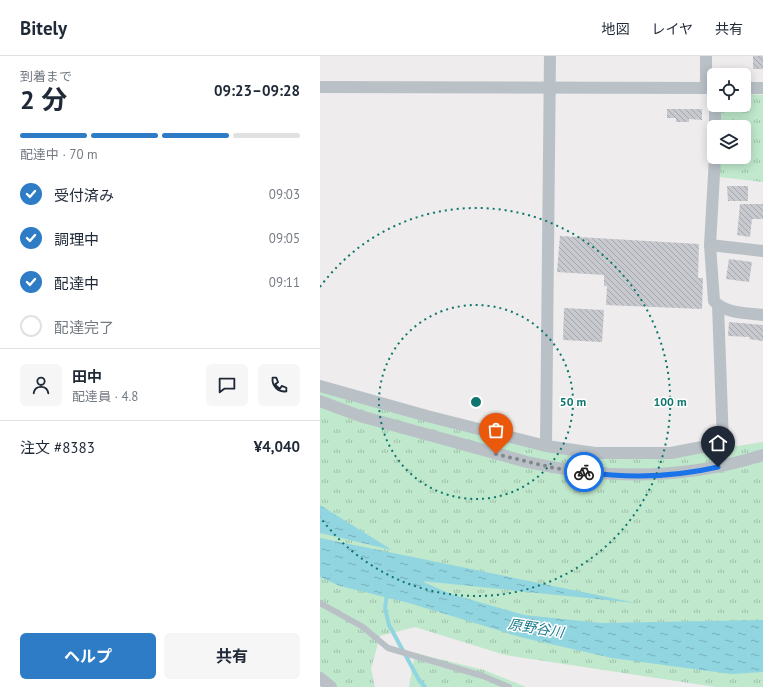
<!DOCTYPE html>
<html lang="ja">
<head>
<meta charset="utf-8">
<style>
  body { margin:0; font-family:"PT Sans","Noto Sans JP",sans-serif; background:#f6f6f7; color:#1f2937; height:100vh; display:flex; flex-direction:column; font-size:15px; white-space:nowrap }
  * { box-sizing:border-box; margin:0 }
  p { font-size:13px; color:#747a83 }
  .icon { flex:none; width:22px; height:22px; fill:none; stroke:currentColor; stroke-width:2; stroke-linecap:round; stroke-linejoin:round }
  .map { position:relative; flex:1; overflow:hidden }
  .panel { display:flex; flex-direction:column; background:#fff; width:320px }
  .panel>* { flex:none }
  .fabs { position:absolute; left:387px; top:12px; display:grid; gap:8px }
  .fabs a { display:grid; place-items:center; width:44px; height:44px; border-radius:6px; background:#fff; box-shadow:0 2px 10px #0003; font-size:20px }
  .pin { position:absolute; display:grid; place-items:center; width:34px; height:34px; color:#fff; margin:-41px -17px; border-radius:50% 50% 50% 0; rotate:-45deg; box-shadow:0 0 4px #0007 }
  .pin .icon { rotate:45deg }
  .courier { position:absolute; display:grid; place-items:center; width:40px; height:40px; margin:-20px; border:3px solid #1a73e8; border-radius:50%; background:#fff; color:#222; box-shadow:0 1px 5px #0007 }
  .overview em { font-style:normal; font-weight:700 }
  .overview div { display:flex; flex-direction:column-reverse }
  .overview { display:flex; align-items:center; justify-content:space-between; height:68px; padding:0 20px }
  h1 { font-size:26px; font-weight:700; line-height:30px }
  .bar { display:grid; grid-template-columns:repeat(4,1fr); gap:6px 4px; align-content:center; height:48px; padding:0 20px }
  .bar i { height:5px; border-radius:3px; background:#e0e1e3 }
  .bar .selected { background:#2f7cc6 }
  .bar p { grid-column:span 4 }
  .line { display:flex; align-items:center; gap:10px; padding:0 20px; border-top:1px solid #e0e1e3 }
  .line div { flex:1 }
  .round { display:grid; place-items:center; flex:none; width:42px; height:42px; border-radius:6px; background:#f6f6f7 }
  ol { padding:0 20px; list-style:none }
  li { display:flex; align-items:center; gap:12px; height:44px }
  li p { margin-inline-start:auto }
  li .icon { padding:4px; border-radius:50%; background:#2f7cc6; color:#fff; stroke-width:4 }
  li:last-child { color:#747a83 }
  li i { width:22px; height:22px; border:2px solid #e0e1e3; border-radius:50% }
  .cta { display:flex; gap:8px; margin-top:auto; padding:8px 20px }
  .cta a { flex:1; height:46px; border-radius:6px; background:#2f7cc6; color:#fff; font-size:16px; font-weight:700; line-height:46px; text-align:center }
  .cta a+a { background:#f6f6f7; color:#1f2937 }
  header { display:flex; align-items:center; gap:24px; box-sizing:border-box; height:56px; padding:0 20px; background:#fff; border-bottom:1px solid #e0e1e3 }
  header strong { font-size:19px }
  nav { display:flex; gap:22px; margin-inline-start:auto; font-size:14px }
  main { display:flex; flex:1; min-height:0 }
  .map>svg:first-child { display:block }
</style>
</head>
<body>
<header>
<strong>Bitely</strong>
<nav><a>地図</a><a>レイヤ</a><a>共有</a></nav>
</header>
<main>
<section class="panel">
<div class="overview"><div><h1>2 分</h1><p>到着まで</p></div><em>09:23–09:28</em></div>
<div class="bar"><i class="selected"></i><i class="selected"></i><i class="selected"></i><i></i><p>配達中 · 70 m</p></div>
<ol>
<li><svg class="icon" aria-label="check" viewBox="0 0 24 24"><path d="M5 12l5 5 9-10"/></svg>受付済み<p>09:03</p></li>
<li><svg class="icon" aria-label="check" viewBox="0 0 24 24"><path d="M5 12l5 5 9-10"/></svg>調理中<p>09:05</p></li>
<li><svg class="icon" aria-label="check" viewBox="0 0 24 24"><path d="M5 12l5 5 9-10"/></svg>配達中<p>09:11</p></li>
<li><i></i>配達完了</li>
</ol>
<div class="line" style="height:72px"><a class="round"><svg class="icon" aria-label="person" viewBox="0 0 24 24"><circle cx="12" cy="8" r="4"/><path d="M4 21q1-7 8-7t8 7"/></svg></a><div><b>田中</b><p>配達員 · 4.8</p></div><a class="round"><svg class="icon" aria-label="chat" viewBox="0 0 24 24"><path d="M4 5h16v11H9l-5 4z"/></svg></a><a class="round"><svg class="icon" aria-label="phone" viewBox="0 0 24 24"><path d="M5 4h4l2 5-3 2q2 4 5 5l2-3 5 2v4C11 20 4 13 5 4z"/></svg></a></div>
<div class="line" style="height:52px"><div>注文 #8383</div><b>¥4,040</b></div>
<div class="cta"><a>ヘルプ</a><a>共有</a></div>
</section>
<div class="map">
<svg width="443" height="631" viewBox="0 0 443 631">
  <defs>
    <pattern id="grass-tufts" width="24" height="20" patternUnits="userSpaceOnUse"><rect width="24" height="20" fill="#bfe8cc"/><path d="M3 7l-1-3M5 7V3M7 7l1-3M15 17l-1-3M17 17v-4M19 17l1-3" fill="none" stroke="#9dbea8"/></pattern>
    <pattern id="water-ripples" width="26" height="14" patternUnits="userSpaceOnUse"><rect width="26" height="14" fill="#91d5e0"/><path d="M2 4q2-2 4 0t4 0M15 11q2-2 4 0t4 0" fill="none" stroke="#78afb8"/></pattern>
    <pattern id="building-back-hatch" width="6" height="6" patternUnits="userSpaceOnUse"><rect width="6" height="6" fill="#c7c9ce"/><path d="M-1 5l2 2M0 0l6 6M5-1l2 2" fill="none" stroke="#a3a6aa"/></pattern>
  </defs>
  <rect width="100%" height="100%" fill="#eeecec"/>
  <g fill="url(#grass-tufts)">
    <path d="M424,38L443,39V126L400,121V101H424V71H400L401,49H424Z"/>
    <path d="M0,334L147,376L345,401L443,386V631H396L185,599L95,571L60,580L51,613L55,631H16L0,617Z"/>
    <path d="M95,597L164,614L206,631H89Z"/>
  </g>
  <g fill="url(#water-ripples)">
    <path d="M0,449L72,494L0,477Z"/>
    <path d="M0,482L316,547L101,525L131,538L204,559L281,567L443,564V616L411,618L292,602L204,582L89,547L20,530L0,521Z"/>
  </g>
  <g fill="none" stroke-linecap="round" stroke-linejoin="round">
    <path stroke="#91d5e0" stroke-width="4" d="M67,538L65,552L69,569L99,624L105,631"/>
  </g>
  <g fill="url(#building-back-hatch)">
    <rect x="433" y="0" width="10" height="13"/>
    <path d="M347,53H382V64L369,63V66H356V62H347Z"/>
    <path d="M407,130H428V145H408Z"/>
    <path d="M420,148H443V163H432L430,181L417,179Z"/>
    <path d="M240,180L379,188L378,222H383L382,253L286,249L287,230H284V219L237,216Z"/>
    <path d="M409,203L432,206L429,226L406,223Z"/>
    <path d="M244,252L284,254L282,286L243,284Z"/>
    <path d="M409,266L443,269V285L429,283L430,281L408,280Z"/>
  </g>
  <g fill="none" stroke-linecap="round" stroke-linejoin="round">
    <path stroke="#b9c1c7" stroke-width="6" d="M0,547L43,571L68,592L163,620L189,631"/>
    <g stroke="#b9c1c7" stroke-width="12">
      <path d="M386,0V32"/>
      <path d="M0,31L394,32"/>
      <path d="M424,32H443"/>
      <path d="M395,71V49"/>
      <path d="M395,101L390,189L394,245C406,258 427,257 443,259"/>
      <path d="M390,189L443,195"/>
      <path d="M0,330L107,360L226,390L275,397H351L403,387L398,249"/>
      <path d="M0,345L40,360L207,406C287,424 364,424 443,399"/>
      <path d="M226,390L230,0"/>
      <path d="M0,622L11,631"/>
    </g>
  </g>
  <g fill="none" stroke-linecap="round" stroke-linejoin="round">
    <path stroke="#81878b" stroke-width="4" stroke-dasharray="0 7.2" d="M176,398L234,412L264,416"/>
    <path stroke="#1a73e8" stroke-width="5" d="M264,416C307,422 355,421 398,411"/>
  </g>
  <g fill="none" stroke="#0f766e" stroke-width="2" stroke-dasharray="2 4">
    <circle cx="156" cy="346" r="97"/>
    <path d="M0 231A194 194 0 1 1 0 461"/>
  </g>
  <g text-anchor="middle" stroke-width="3" stroke-linejoin="round" paint-order="stroke">
    <g font-size="14" font-style="italic" fill="#1c7d8c" stroke="#fff">
      <text transform="translate(216 572) rotate(9)" y="5">原野谷川</text>
    </g>
  </g>
  <circle cx="156" cy="346" r="6" fill="#0f766e" stroke="#fff" stroke-width="2"/>
  <g font-size="12" text-anchor="middle" font-weight="bold" fill="#0f766e" stroke="#fff" stroke-width="3" stroke-linejoin="round" paint-order="stroke">
    <text x="253" y="350">50 m</text>
    <text x="350" y="350">100 m</text>
  </g>
</svg>
<div class="fabs">
<a><svg class="icon" aria-label="locate" viewBox="0 0 24 24"><circle cx="12" cy="12" r="6"/><path d="M12 2v4M12 18v4M2 12h4M18 12h4"/></svg></a>
<a><svg class="icon" aria-label="layers" viewBox="0 0 24 24"><path d="M12 4l9 5-9 5-9-5zM3 14l9 5 9-5"/></svg></a>
</div>
<div class="pin" style="left:176px;top:398px;background:#ea580c"><svg class="icon" aria-label="bag" viewBox="0 0 24 24"><path d="M5 8h14l-1 12H6zM9 8a3 3 0 0 1 6 0"/></svg></div>
<div class="pin" style="left:398px;top:411px;background:#1f2937"><svg class="icon" aria-label="home" viewBox="0 0 24 24"><path d="M3 11l9-7 9 7M6 9v11h12V9"/></svg></div>
<div class="courier" style="left:264px;top:416px"><svg class="icon" aria-label="bike" viewBox="0 0 24 24"><circle cx="6" cy="16" r="4"/><circle cx="18" cy="16" r="4"/><path d="M6 16l4-8h5l3 8M10 8l3 8H6M13 5h3"/></svg></div>
</div>
</main>
</body>
</html>
